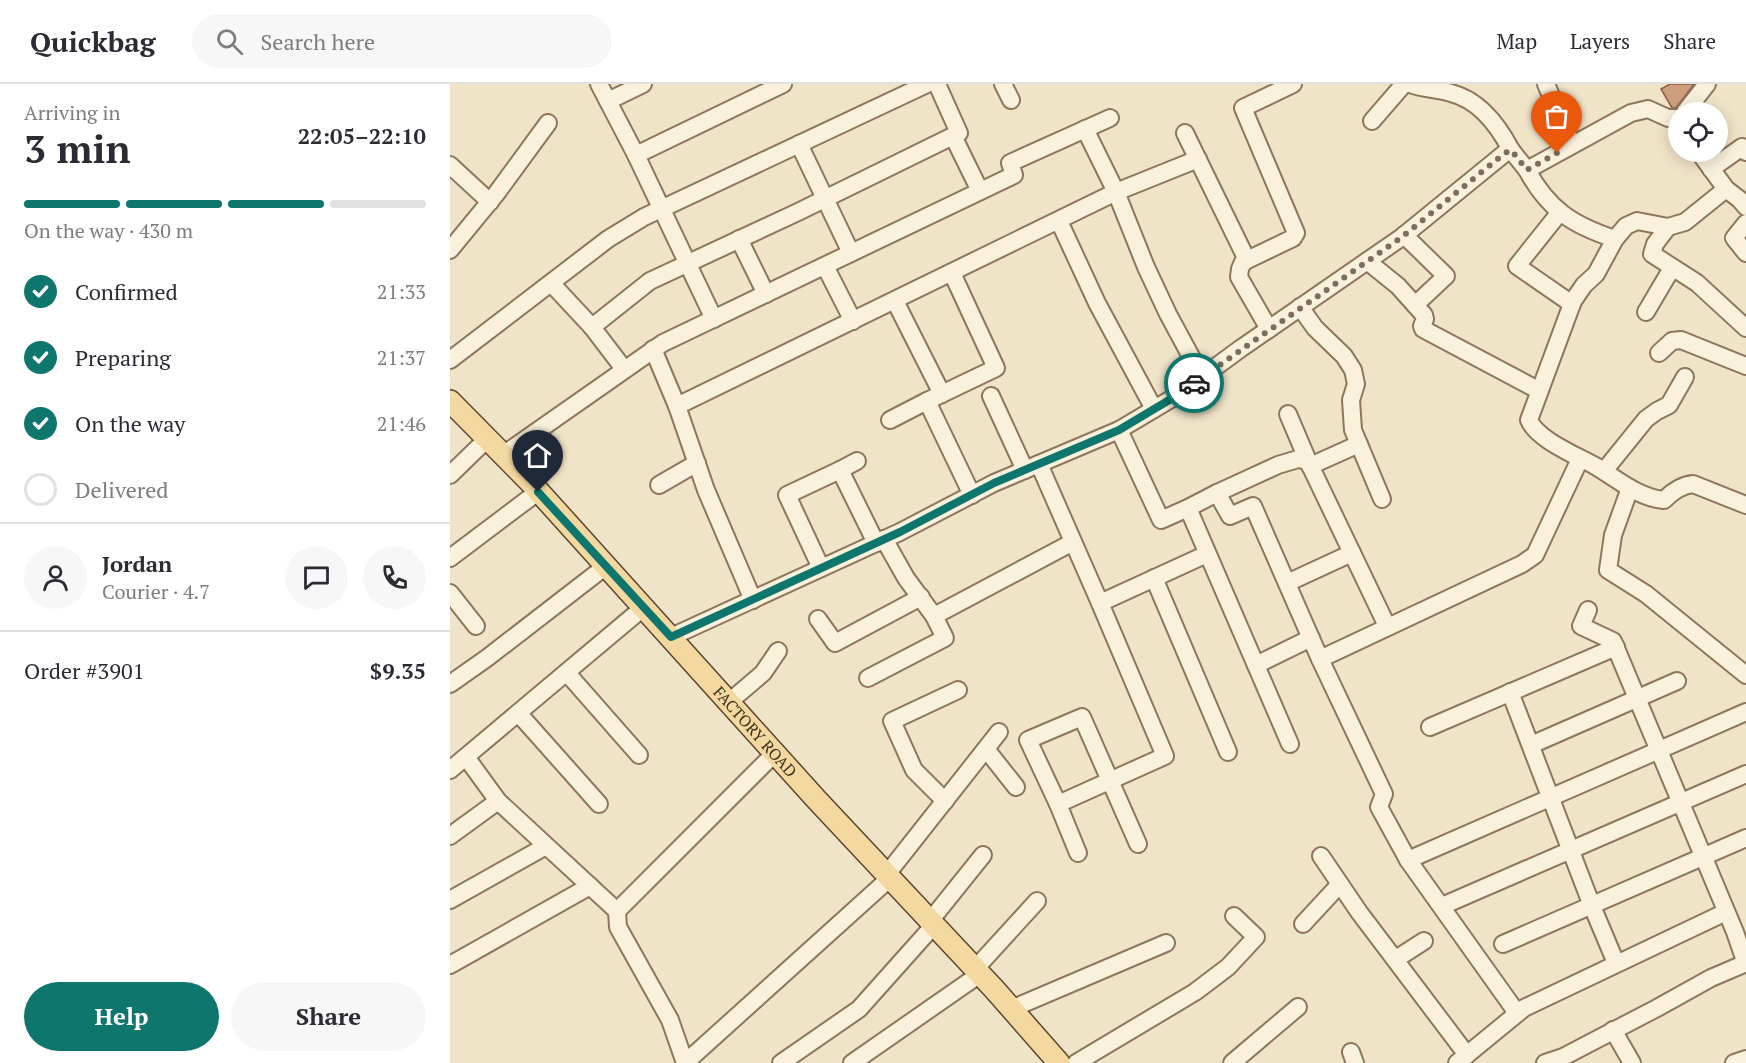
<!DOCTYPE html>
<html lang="en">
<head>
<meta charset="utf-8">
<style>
  body { margin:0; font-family:"PT Serif",serif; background:#f7f7f7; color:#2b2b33; height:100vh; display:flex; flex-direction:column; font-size:22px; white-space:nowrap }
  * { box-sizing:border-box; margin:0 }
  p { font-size:20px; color:#7c7c81 }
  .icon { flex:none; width:33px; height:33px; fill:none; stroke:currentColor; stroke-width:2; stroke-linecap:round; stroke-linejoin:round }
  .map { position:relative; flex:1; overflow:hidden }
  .sheet { display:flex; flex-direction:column; background:#fff; width:450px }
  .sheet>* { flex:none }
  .controls { position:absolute; left:1218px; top:18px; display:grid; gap:12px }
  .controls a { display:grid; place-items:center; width:60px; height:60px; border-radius:50%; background:#fff; box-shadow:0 3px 15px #0003; font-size:30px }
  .pin { position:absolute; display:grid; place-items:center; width:51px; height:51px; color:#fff; margin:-62px -26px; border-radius:50% 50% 50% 0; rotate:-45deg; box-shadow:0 0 6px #0007 }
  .pin .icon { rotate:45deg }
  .courier { position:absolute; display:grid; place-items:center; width:60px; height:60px; margin:-30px; border:4px solid #0f766e; border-radius:50%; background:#fff; color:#222; box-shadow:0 2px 8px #0007 }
  .overview em { font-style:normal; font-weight:700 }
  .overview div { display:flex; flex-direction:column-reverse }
  .overview { display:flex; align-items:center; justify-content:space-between; height:102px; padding:0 24px }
  h1 { font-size:39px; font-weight:700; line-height:45px }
  .bar { display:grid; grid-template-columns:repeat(4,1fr); gap:9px 6px; align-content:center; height:72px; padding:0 24px }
  .bar i { height:8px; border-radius:4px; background:#e1e1e2 }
  .bar .current { background:#0f766e }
  .bar p { grid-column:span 4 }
  .line { display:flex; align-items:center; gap:15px; padding:0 24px; border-top:2px solid #e1e1e2 }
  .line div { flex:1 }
  .round { display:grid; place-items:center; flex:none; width:63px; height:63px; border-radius:32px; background:#f7f7f7 }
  ol { padding:0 24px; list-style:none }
  li { display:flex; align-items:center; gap:18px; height:66px }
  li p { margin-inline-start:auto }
  li .icon { padding:6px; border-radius:50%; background:#0f766e; color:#fff; stroke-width:4 }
  li:last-child { color:#7c7c81 }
  li i { width:33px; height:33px; border:3px solid #e1e1e2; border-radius:50% }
  .button { display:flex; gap:12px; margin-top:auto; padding:12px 24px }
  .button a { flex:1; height:69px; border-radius:36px; background:#0f766e; color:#fff; font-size:24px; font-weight:700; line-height:69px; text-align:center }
  .button a+a { background:#f7f7f7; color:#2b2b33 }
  header { display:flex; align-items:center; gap:36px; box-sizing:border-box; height:84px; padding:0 30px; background:#fff; border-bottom:2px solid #e1e1e2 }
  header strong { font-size:28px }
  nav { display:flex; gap:33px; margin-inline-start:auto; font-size:21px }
  .search { width:420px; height:54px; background:#f7f7f7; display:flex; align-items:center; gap:15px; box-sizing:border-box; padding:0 21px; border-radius:33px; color:#7c7c81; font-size:22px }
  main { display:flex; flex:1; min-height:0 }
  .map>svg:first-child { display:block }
</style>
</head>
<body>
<header>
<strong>Quickbag</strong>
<div class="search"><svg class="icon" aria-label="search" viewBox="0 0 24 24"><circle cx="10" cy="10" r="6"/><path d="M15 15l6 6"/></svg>Search here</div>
<nav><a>Map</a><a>Layers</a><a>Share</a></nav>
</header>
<main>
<section class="sheet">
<div class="overview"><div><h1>3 min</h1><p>Arriving in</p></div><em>22:05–22:10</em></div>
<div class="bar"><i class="current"></i><i class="current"></i><i class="current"></i><i></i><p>On the way · 430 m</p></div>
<ol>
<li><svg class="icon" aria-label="check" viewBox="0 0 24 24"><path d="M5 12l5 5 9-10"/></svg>Confirmed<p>21:33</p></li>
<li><svg class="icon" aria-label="check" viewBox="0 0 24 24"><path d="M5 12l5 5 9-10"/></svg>Preparing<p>21:37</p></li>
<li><svg class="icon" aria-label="check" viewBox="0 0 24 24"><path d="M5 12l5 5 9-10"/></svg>On the way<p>21:46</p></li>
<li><i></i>Delivered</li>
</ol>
<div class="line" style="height:108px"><a class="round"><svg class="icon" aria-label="person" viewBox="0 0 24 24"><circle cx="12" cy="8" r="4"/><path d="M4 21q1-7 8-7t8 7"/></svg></a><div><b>Jordan</b><p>Courier · 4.7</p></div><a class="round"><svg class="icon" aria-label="chat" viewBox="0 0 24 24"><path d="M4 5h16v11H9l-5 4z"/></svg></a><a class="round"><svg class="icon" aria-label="phone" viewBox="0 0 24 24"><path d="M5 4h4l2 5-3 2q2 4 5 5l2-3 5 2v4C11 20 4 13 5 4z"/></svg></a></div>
<div class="line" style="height:78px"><div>Order #3901</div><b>$9.35</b></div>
<div class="button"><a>Help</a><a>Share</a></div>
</section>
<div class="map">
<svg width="1296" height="979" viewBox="0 0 1296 979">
  <rect width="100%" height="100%" fill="#f0e4c8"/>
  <path fill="#cf9f7d" stroke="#8d5f41" stroke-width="1.5" d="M1220,0H1244L1226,24H1222L1211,5Z"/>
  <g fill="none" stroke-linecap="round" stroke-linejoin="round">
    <defs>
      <g id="minor">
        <path d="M149,0L186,71"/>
        <path d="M553,0L561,16"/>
        <path d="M960,0C973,5 988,5 1001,9C1029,16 1049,43 1061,66"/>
        <path d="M1096,0L1122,61"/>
        <path d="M158,17L193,0"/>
        <path d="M1235,28L1257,0"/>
        <path d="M922,37L954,0"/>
        <path d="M735,49L797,176"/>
        <path d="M503,52L530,107"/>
        <path d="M349,60L401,169"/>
        <path d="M1249,68L1276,105L1235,138L1218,143L1187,137L1176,142L1165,155L1146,190L1134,201L1123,217L1079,336C1087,356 1128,372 1147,383C1167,395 1189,414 1214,416C1222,408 1231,401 1243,400L1296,421"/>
        <path d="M748,75L666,108L696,183L718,230L752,293"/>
        <path d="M0,81L40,118"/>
        <path d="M1261,85L1292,63L1296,68"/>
        <path d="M1077,86C1098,125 1122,141 1165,155"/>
        <path d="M1276,105L1289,115L1296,123"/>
        <path d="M1110,128L1067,182L1122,220"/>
        <path d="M609,137L647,219L704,325"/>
        <path d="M1296,139L1284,154L1296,169"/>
        <path d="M1218,143L1205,160L1202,170L1247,199L1296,244"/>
        <path d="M954,151L996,192L965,221"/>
        <path d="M289,155L316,210"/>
        <path d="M0,166L46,110L98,39"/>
        <path d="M917,177L948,202L974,231L975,235L972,242L973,245L1088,306"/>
        <path d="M375,182L403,237"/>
        <path d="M101,199L142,243L200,197L348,128L509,49L487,0"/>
        <path d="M445,217L492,310"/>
        <path d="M850,223L865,244L894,272L903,286L906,300L901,316L903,346L932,415"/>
        <path d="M1196,228L1222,184"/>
        <path d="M264,235L186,71L333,0"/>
        <path d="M142,243L174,285"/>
        <path d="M819,245L789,193L790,185L793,178L843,154L846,149L793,24L843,0"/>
        <path d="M203,265L227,322"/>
        <path d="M1209,269L1222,257L1231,256L1296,282"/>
        <path d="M0,276L158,155L194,133L477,0"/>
        <path d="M541,312L575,386"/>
        <path d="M477,317L546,284L502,189"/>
        <path d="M838,330L858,377"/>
        <path d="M440,336L477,317L522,411"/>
        <path d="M669,346L711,436L738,424"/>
        <path d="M53,371L213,259L564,91L560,79L660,34"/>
        <path d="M589,380L650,519L757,470"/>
        <path d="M860,382L909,360"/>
        <path d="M390,386L407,377"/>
        <path d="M1154,387L1196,335L1207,327L1219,321L1235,293"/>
        <path d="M0,391L37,355"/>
        <path d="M209,401L247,379"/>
        <path d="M1180,404L1163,451L1158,486L1196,510L1296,591"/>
        <path d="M767,409L738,424L840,660"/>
        <path d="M434,455L456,494L484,532L623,458"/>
        <path d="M0,474L89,407"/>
        <path d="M371,484L337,411L390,386L426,459"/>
        <path d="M704,494L778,668"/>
        <path d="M837,499L902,469"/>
        <path d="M0,509L26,542"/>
        <path d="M303,516L256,406L227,322L666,108L635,45"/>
        <path d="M1138,526L1131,542L1163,557L1285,848L1296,880"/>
        <path d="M368,535L385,559L471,513"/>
        <path d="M937,542L858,377L848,375L828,381L767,409L780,432L803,422L870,575L1072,480L1085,471L1130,375"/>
        <path d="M221,553L450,448L544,399L669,346L726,312L790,265L952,153L1055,69L1061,66L1077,86L1181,29L1198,25L1218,34H1228"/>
        <path d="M870,575L934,710L929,723L958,776L1067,929"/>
        <path d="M806,581L861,554"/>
        <path d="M117,589L189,671"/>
        <path d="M418,594L495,554L484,532"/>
        <path d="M0,600L37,574L156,482"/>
        <path d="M1060,608L1142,822L1166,879"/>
        <path d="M279,618L313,589L328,567"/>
        <path d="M69,630L149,720"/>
        <path d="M980,643L1166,563"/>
        <path d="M1081,661L1227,597"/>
        <path d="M536,665L566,703"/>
        <path d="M16,673L48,717L167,827"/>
        <path d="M0,686L194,523"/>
        <path d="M495,717L464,686L442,637L508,606"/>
        <path d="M608,720L578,656L632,633L688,760"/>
        <path d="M0,752L48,717"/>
        <path d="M628,769L608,720L715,672L650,519"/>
        <path d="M871,772L909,828L1017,971"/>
        <path d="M958,776L1296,628"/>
        <path d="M437,790L549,648"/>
        <path d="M0,816L96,762"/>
        <path d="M992,822L1296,690"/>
        <path d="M480,837L533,771"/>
        <path d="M853,840L890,800"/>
        <path d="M1053,860L1296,754"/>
        <path d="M946,875L974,857"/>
        <path d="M0,881L140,802"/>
        <path d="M525,885L587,817"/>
        <path d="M561,925L716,859"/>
        <path d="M1163,946L1182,979"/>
        <path d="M901,968L905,979"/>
        <path d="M235,979L220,936L168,843L167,827L325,669"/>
        <path d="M235,979L440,794"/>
        <path d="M331,979L409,925L484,841"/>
        <path d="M402,979L530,890"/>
        <path d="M626,979L745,908L778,883L806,853L784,832"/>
        <path d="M782,979L848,923"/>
        <path d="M1007,979L1074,924L1276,828"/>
        <path d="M1095,979L1113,973L1207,924L1261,894L1296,879"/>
        <path d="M1284,979L1296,975"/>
      </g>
      <g id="major">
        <path id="s1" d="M0,317L82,400L366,715L545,906L609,979"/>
      </g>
    </defs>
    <use href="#minor" stroke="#8d765c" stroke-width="20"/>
    <use href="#major" stroke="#5b4430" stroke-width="24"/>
    <use href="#minor" stroke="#faf1dc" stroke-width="16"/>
    <use href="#major" stroke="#f3d9a0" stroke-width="21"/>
  </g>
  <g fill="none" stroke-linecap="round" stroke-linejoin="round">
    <path stroke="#7c6e5b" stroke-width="6" stroke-dasharray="0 10.8" d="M744,299L952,153L1055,69L1061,66L1077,86L1107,69"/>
    <path stroke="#0f766e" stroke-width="8" d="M88,408L221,553L450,448L544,399L669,346L726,312L744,299"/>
  </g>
  <g text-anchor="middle" stroke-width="4.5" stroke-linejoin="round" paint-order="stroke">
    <g font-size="16" fill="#3d2e20" stroke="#f7eed8">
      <text dy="6" stroke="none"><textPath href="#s1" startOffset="450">FACTORY ROAD</textPath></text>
    </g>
  </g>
</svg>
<div class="controls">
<a><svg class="icon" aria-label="locate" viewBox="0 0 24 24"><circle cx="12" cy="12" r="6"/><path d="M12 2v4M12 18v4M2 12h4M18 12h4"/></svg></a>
</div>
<div class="pin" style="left:1107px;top:69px;background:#ea580c"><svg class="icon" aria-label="bag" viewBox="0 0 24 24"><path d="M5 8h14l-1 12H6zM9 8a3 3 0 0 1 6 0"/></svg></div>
<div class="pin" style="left:88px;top:408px;background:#1f2937"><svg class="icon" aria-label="home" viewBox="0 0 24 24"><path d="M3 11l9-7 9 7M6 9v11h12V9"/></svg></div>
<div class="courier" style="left:744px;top:299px"><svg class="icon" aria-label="car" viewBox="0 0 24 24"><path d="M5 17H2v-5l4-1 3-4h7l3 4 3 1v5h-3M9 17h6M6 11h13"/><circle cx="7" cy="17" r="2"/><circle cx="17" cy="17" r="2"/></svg></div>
</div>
</main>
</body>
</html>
